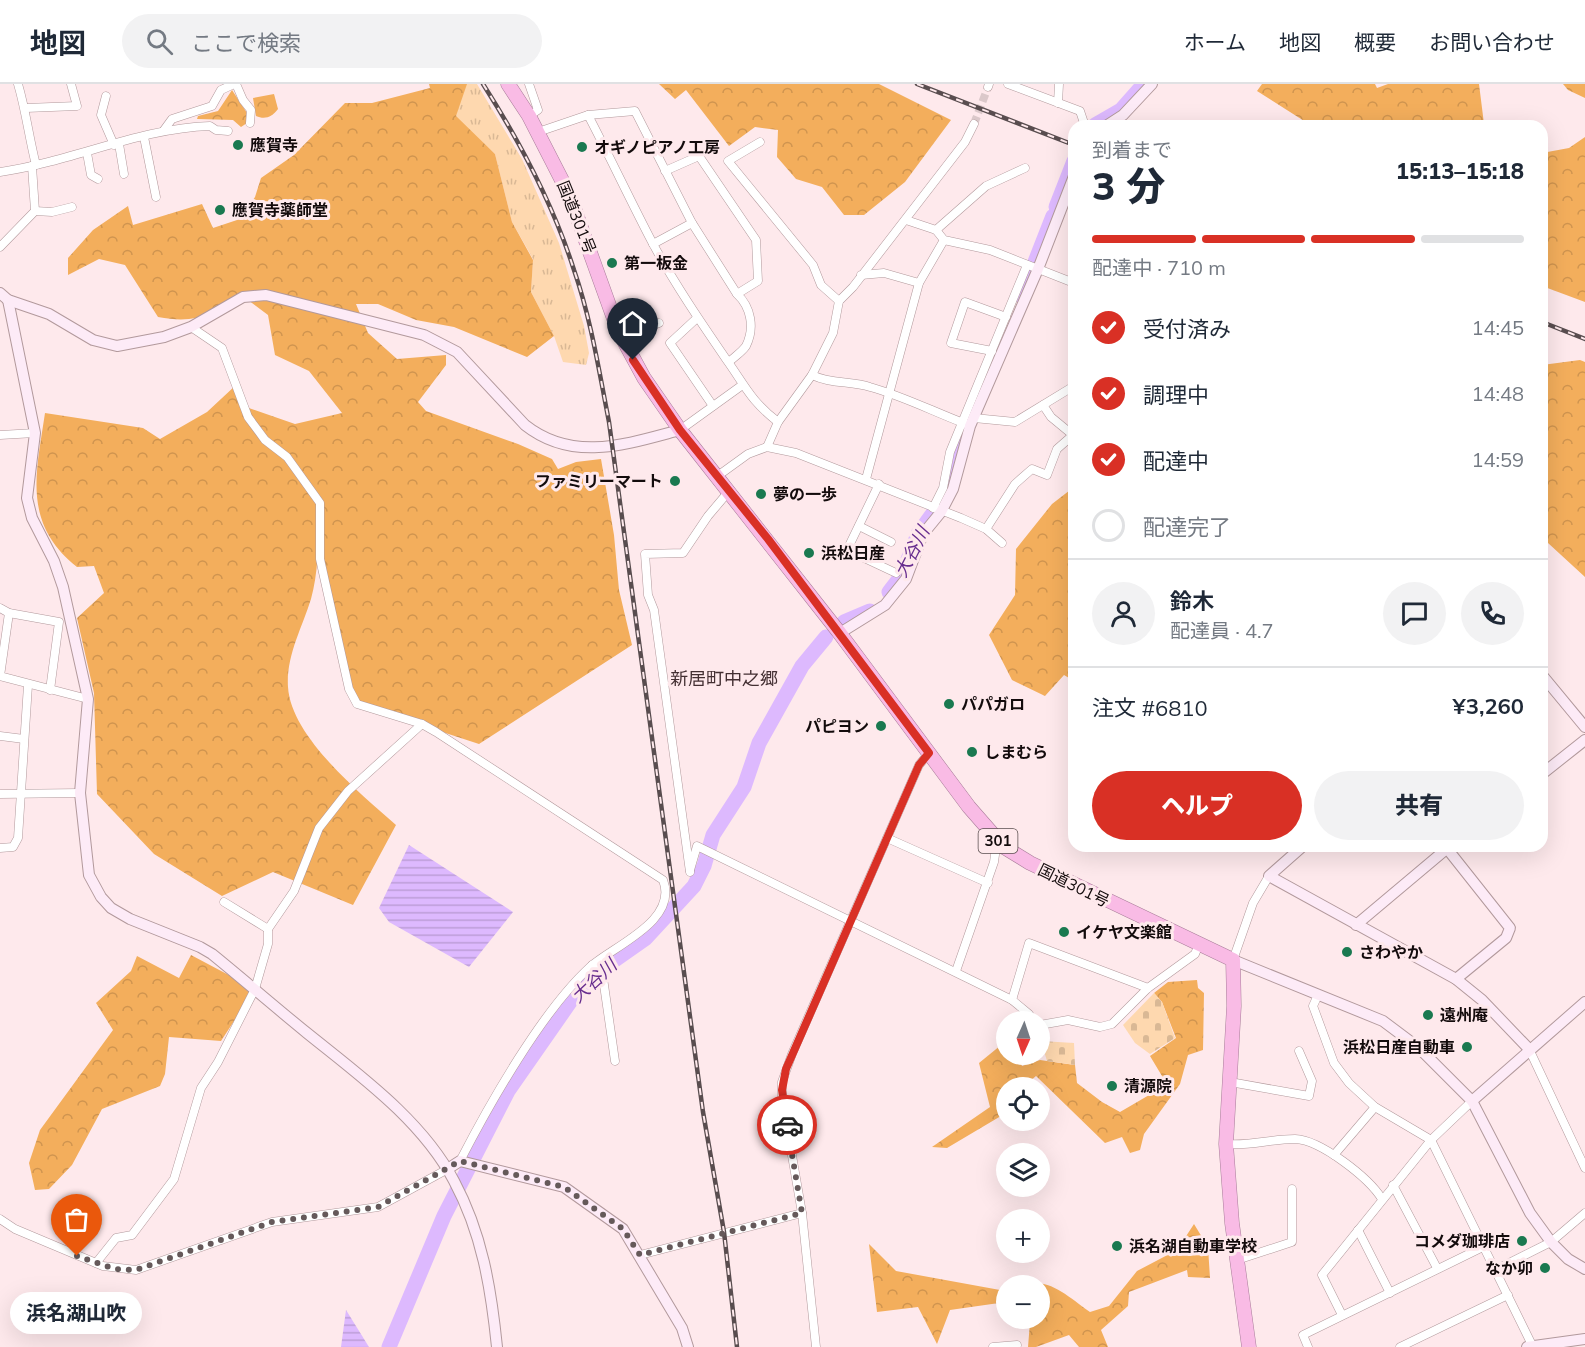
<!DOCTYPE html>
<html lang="ja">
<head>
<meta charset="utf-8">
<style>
  body { margin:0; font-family:Mulish,"Noto Sans JP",sans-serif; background:#f2f2f3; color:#1f2937; height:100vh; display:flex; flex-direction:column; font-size:22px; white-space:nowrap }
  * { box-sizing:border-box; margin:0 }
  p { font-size:20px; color:#747a83 }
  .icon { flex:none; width:33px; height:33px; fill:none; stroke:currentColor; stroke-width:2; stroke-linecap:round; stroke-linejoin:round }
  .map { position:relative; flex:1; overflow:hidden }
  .sheet { position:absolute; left:1068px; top:36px; width:480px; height:732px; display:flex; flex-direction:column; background:#fff; border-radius:18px; box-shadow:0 6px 24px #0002 }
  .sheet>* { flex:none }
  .needle { width:39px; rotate:183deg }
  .buttons { position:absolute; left:996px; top:927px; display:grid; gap:12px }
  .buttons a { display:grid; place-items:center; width:54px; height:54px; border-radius:50%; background:#fff; box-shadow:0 6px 24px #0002; font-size:30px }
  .pin { position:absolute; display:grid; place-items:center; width:51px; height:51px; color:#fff; margin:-62px -26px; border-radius:50% 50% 50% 0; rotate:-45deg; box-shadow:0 0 6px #0007 }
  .pin .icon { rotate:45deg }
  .courier { position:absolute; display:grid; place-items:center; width:60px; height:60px; margin:-30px; border:4px solid #d93025; border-radius:50%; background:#fff; color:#222; box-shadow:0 2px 8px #0007 }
  .bubble { position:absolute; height:42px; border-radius:21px; background:#fff; box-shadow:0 6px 24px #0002; font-size:20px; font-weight:800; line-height:42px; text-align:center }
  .head em { font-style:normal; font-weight:800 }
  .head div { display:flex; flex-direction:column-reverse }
  .head { display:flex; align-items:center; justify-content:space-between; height:102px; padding:0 24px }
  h1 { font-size:39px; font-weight:800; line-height:45px }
  .bar { display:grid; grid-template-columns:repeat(4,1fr); gap:9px 6px; align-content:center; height:72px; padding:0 24px }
  .bar i { height:8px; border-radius:4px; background:#e0e1e3 }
  .bar .selected { background:#d93025 }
  .bar p { grid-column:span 4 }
  .line { display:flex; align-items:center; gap:15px; padding:0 24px; border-top:2px solid #e0e1e3 }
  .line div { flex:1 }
  .round { display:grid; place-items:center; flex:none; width:63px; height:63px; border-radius:32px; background:#f2f2f3 }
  ol { padding:0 24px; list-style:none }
  li { display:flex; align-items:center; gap:18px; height:66px }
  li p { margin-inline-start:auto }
  li .icon { padding:6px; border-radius:50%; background:#d93025; color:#fff; stroke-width:4 }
  li:last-child { color:#747a83 }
  li i { width:33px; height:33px; border:3px solid #e0e1e3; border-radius:50% }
  .action { display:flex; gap:12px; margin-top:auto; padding:12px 24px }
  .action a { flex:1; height:69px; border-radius:36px; background:#d93025; color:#fff; font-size:24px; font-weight:800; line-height:69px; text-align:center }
  .action a+a { background:#f2f2f3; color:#1f2937 }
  header { display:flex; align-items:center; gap:36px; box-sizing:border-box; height:84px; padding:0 30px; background:#fff; border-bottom:2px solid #e0e1e3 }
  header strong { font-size:28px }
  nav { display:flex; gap:33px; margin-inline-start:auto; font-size:21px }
  .search { width:420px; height:54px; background:#f2f2f3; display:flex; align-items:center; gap:15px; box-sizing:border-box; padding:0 21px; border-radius:33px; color:#747a83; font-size:22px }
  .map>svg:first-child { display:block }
</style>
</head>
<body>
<header>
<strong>地図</strong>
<div class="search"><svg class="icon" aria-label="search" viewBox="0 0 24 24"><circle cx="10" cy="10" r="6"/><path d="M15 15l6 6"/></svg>ここで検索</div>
<nav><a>ホーム</a><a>地図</a><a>概要</a><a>お問い合わせ</a></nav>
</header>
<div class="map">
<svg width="1585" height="1263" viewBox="0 0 1585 1263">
  <defs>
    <pattern id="grass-tufts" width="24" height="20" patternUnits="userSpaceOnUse" patternTransform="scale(1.5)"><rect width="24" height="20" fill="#fed8af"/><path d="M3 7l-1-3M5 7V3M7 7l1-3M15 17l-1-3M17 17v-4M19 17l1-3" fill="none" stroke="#d9b895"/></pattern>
    <pattern id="forest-crowns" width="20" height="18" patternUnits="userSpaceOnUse" patternTransform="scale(1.5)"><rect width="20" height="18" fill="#f3ae5c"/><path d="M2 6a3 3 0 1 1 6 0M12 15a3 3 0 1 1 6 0" fill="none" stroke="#cf944f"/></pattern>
    <pattern id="cemetery-stones" width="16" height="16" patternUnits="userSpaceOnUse" patternTransform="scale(1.5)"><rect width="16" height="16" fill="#fed8af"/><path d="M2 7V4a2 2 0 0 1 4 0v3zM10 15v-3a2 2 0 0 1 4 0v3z" fill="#d9b895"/></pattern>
    <pattern id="water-rules" width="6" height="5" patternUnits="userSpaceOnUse" patternTransform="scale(1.5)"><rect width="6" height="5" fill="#ddb9fe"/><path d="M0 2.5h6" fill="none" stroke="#bd9ed8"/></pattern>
  </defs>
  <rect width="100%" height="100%" fill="#fee9ec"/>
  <path fill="url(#grass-tufts)" d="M466,0H477L522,75L559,159L584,242L589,269L586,281L563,278L554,252L531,208L533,175L512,138L495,70L452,31Z"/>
  <g fill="url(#forest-crowns)">
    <path d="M429,0H467L456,32L495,70L512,138L533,176L531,208L554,252L527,273L454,243L416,236L378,220H356L368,249L397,275L446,271V281L418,318L426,327L518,360L552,375L558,385L576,378L601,375L614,451L619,506L632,561L479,660L357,620C337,561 320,500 320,438C318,463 318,490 311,515C302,544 286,572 288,603C291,653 361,710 396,741L353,821L273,788L222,812L154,770L97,710L94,609L77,534L104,509L94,482L77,483C22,439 36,390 45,329L143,344L160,355L207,328L236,301L246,323L295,340L342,329L309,287L275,271L268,231L244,213C212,231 195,240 158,233L125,181L99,175L68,191V174L93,146L128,122L133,141L202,120L213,144L240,135L255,113L261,94L294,71L345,19H372L430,4Z"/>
    <path d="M659,0H879L951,36L905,98L864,131H844L822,103L796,95L777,73L778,46L755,43L729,62L686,6L675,15Z"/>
    <path d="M1262,0H1375L1377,4L1388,0H1479L1484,40L1495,36L1505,42H1312L1257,7Z"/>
    <path d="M1563,0H1585V14L1568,6Z"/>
    <path d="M232,6L247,29V39L241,43L233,36L197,35L198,32L218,27Z"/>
    <path d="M274,10L278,25C272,33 265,36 256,32L253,14Z"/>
    <path d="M1585,53V218L1542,202V69L1569,64Z"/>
    <path d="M1580,276L1585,278V493L1548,459H1542V281Z"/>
    <path d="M1074,403V597L1064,591L1045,612L1012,596L989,551L1015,511L1016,465L1052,420Z"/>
    <path d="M191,871L255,905L221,957L169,953L165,990L160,1002L102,1025L72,1081L49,1105L35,1106L29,1079L40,1046L113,946L96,919L131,887L137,872L179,894Z"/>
    <path d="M1197,896L1198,904L1204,909L1203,966L1188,971L1180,1000L1144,1050L1140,1066L1130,1069L1122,1053L1105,1059L1036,992L1023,1003L1006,1004V1029L947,1064L932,1063L990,1023L979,979L1006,957V970L1017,971L1022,982L1040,976L1075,981L1077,999L1102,1018L1120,1028L1156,1007L1165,997L1150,972L1176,954L1162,918L1154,909L1168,898Z"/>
    <path d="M1194,1140L1208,1163L1210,1194L1188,1193L1187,1186L1129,1208L1128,1222L1101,1246L1108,1263H1079L1069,1251L1036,1263H1028L1030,1238L1027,1235L1040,1234V1202L1014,1201C1049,1192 1064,1210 1090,1228L1109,1222L1137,1187L1177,1166Z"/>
    <path d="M869,1160L896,1187L1000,1206L1006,1204V1218L950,1226L937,1260L918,1223L877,1228Z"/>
  </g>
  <g fill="url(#cemetery-stones)">
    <path d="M1154,909L1162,918L1175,954L1150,970L1135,959L1123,941Z"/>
    <path d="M1041,957L1074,959L1075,981L1047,977Z"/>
  </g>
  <g fill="url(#water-rules)">
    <path d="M409,761L513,828L469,883L389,838L379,824Z"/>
    <path d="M346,1226L369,1263H341Z"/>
  </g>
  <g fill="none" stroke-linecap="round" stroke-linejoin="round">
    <g stroke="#ddb9fe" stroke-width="15">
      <path d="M1095,41L1121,26L1144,0"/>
      <path d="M1056,123L1074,77"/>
      <path d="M1035,178L1053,132"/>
      <path d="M1021,212L1032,184"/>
      <path d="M889,508L902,491L918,450L944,414L957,361L966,342"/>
      <path d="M844,538L870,527"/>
      <path d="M389,1263L444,1132L508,1007L577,908L599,887L646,854L694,802L704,782L713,751L744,703L759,659L802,582L826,553"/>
    </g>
    <path stroke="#dbc8ca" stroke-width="8" stroke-dasharray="8 4" stroke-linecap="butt" d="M974,40L988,3"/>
    <defs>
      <g id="street">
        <path d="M18,0C26,27 29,54 36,81"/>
        <path d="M236,0L243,16L251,26L250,39"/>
        <path d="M529,0L538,26L529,32"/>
        <path d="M1008,0L1080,27L1085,42"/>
        <path d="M988,3L989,0"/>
        <path d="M106,12L101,31L114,61"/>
        <path d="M1058,19L1059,0"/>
        <path d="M26,24L77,22L71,0"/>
        <path d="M588,31C610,73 630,116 652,158C674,199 700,237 726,275C746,303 750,316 778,338"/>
        <path d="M164,46L172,35L212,22L221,6L234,0"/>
        <path d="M538,48L588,31L635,27L692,139L737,210C751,223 755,244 746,262C742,268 734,273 729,278"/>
        <path d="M144,53L156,113"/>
        <path d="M760,58L728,77L813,181L821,201L839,217"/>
        <path d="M119,60L124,90"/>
        <path d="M87,69L91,91L98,95"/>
        <path d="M665,87L699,72L756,156L758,197L737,210"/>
        <path d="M0,88C71,78 140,44 210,42L216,46L228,47"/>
        <path d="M35,127L52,128L72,123"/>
        <path d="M906,136L936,146L944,156L990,166L1074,199"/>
        <path d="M936,146L986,102L1025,84"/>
        <path d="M653,160L692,139"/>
        <path d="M0,163L35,127L32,82"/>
        <path d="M861,191L884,189L919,199"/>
        <path d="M697,234L670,259L713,322"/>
        <path d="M191,243L222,264L248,333L265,356L287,373L320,419V475L349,605L357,620L422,640L436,648L663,796C679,837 613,862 590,883C542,927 490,1019 460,1077"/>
        <path d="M621,253L659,239"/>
        <path d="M992,267L951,259L965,218L1006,233"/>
        <path d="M812,291C830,300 851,297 870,303C903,312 934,328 966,340"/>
        <path d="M1043,321L1051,333L1074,352"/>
        <path d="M974,334L1015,338L1074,302"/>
        <path d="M680,346L741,302"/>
        <path d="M0,351L35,349"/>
        <path d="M767,363L778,338L812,291L833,249L839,217L853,203L965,58L974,40"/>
        <path d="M719,391L748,370L767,363L796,369L961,434L986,445L1002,459"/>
        <path d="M866,395L919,199L944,156"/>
        <path d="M879,400L847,466L896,489"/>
        <path d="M933,424L943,404L950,368L1027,181"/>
        <path d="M859,442L891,458"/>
        <path d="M986,445L1015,400L1032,385L1047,391L1057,365L1073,351"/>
        <path d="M0,524L9,529L59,538L50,606"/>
        <path d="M9,529L0,592L88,615"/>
        <path d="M0,652L24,655"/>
        <path d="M0,710L80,709"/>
        <path d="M887,754L988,799"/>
        <path d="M0,764L13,763L18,754L28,601"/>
        <path d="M690,786L697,762L1012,916L1029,930L1033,938"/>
        <path d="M690,788L654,526L648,511L645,470L683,469L708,432L730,406"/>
        <path d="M224,818L268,845"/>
        <path d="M1233,876L1253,819L1269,792"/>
        <path d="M592,881L603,894L615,977"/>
        <path d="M956,887L994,778L997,756"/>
        <path d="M1318,911L1313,922L1334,979L1349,999L1375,1023L1431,1056L1533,1263"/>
        <path d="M1012,916L1029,859L1148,904"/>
        <path d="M1040,941L1068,936L1100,943L1112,940L1148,904L1195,870L1199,860"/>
        <path d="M1529,965L1585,1084"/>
        <path d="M1230,998L1309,1012L1312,997L1299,967"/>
        <path d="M1226,1060C1250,1062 1271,1055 1295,1055C1321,1056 1369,1094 1382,1115"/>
        <path d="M1334,1071L1375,1023"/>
        <path d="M1393,1101L1437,1184"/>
        <path d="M0,1135L15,1145L103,1182L136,1186L272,1138L378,1123L446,1086"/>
        <path d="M1358,1146L1390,1209"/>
        <path d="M640,1171L802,1129"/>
        <path d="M1237,1176L1292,1158V1105"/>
        <path d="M96,1179L116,1154L132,1151L174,1095L201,1004L218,978L255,905L268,860V845L294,807L319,744L348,707L422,640"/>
        <path d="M1495,1186L1551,1158L1585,1129"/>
        <path d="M1342,1231L1322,1191L1431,1056L1472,1017"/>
        <path d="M816,1263L802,1129L782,1014V998L792,970L919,681L929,669"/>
        <path d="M993,1263L1017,1261"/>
        <path d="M1308,1263L1303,1251L1483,1163"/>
        <path d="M1400,1263L1508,1211"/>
      </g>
      <g id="secondary">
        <path d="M1106,42L1123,31L1152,0"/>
        <path d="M0,209L8,216L49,230L93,256L117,262L164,253L191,243L243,213L266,211L424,251L457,268L525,341C573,379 627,360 680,346"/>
        <path d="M8,216L35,349L27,414L32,434L54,477L63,503L88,615L80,709L89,791L101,813L111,824L130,835L200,863L212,870C244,896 275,923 307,949C359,991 422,1036 454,1097C482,1149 491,1204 497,1263"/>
        <path d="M840,549L885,521L906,495L923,450L941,428L953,405L970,342L1038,185L1074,92"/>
        <path d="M1542,591L1585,643"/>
        <path d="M1542,690L1585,656"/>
        <path d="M1303,762L1269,792L1456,895L1482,916L1529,965"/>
        <path d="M1445,762L1510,844L1506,854L1456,895"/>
        <path d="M1356,841L1450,762"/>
        <path d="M1233,876L1383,937L1419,964L1472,1017L1530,1129L1551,1158L1568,1175L1585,1185"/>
        <path d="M1472,1017L1585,918"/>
        <path d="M446,1086L460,1077L564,1103L623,1145L682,1244L688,1263"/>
        <path d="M1527,1263L1585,1255"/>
      </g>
      <path id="highway" d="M508,0L529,32L569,110L618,246L644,294L680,346L838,547L969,723L1004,763L1030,779L1233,876L1234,922L1226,1060L1232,1139L1249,1263"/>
    </defs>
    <use href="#street" stroke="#b2999c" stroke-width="9"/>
    <use href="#secondary" stroke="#b2999c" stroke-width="12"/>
    <use href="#highway" stroke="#a87d99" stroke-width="15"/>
    <use href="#street" stroke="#fff" stroke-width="8"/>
    <use href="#secondary" stroke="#fdebf7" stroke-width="10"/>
    <use href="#highway" stroke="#f9bbe5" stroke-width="14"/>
    <defs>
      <g id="rail">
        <path d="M483,0C520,58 553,120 574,186C591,235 599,287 609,338L703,1028L724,1148L737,1263"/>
        <path d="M917,0L1074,61"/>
        <path d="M1542,238L1585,255"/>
      </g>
    </defs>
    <use href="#rail" stroke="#594d4f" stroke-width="4.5"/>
    <use href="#rail" stroke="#fee9ec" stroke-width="2" stroke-dasharray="7" stroke-linecap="butt"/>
  </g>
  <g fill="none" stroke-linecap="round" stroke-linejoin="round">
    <path stroke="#65595a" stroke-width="6" stroke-dasharray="0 10.8" d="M77,1172L115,1185L136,1186L272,1138L378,1123L460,1077L564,1103L623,1145L640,1171L802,1129L787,1041"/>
    <path stroke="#d93025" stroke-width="8" d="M633,276L680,346L768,455L929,669L919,681L786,985L782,1006L787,1041"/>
  </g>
  <g fill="#1a7950" stroke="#fee9ec" stroke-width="2">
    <circle cx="238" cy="61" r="6"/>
    <circle cx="582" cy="63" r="6"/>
    <circle cx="220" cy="126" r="6"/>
    <circle cx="612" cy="179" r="6"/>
    <circle cx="675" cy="397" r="6"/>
    <circle cx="761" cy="410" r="6"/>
    <circle cx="809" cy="469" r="6"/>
    <circle cx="949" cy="620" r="6"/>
    <circle cx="881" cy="642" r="6"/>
    <circle cx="972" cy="668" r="6"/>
    <circle cx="1064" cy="848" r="6"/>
    <circle cx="1347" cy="868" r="6"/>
    <circle cx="1428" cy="931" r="6"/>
    <circle cx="1467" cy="963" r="6"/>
    <circle cx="1112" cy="1002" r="6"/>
    <circle cx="1522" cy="1157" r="6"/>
    <circle cx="1117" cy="1162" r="6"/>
    <circle cx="1545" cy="1184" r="6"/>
  </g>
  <g text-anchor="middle" stroke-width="6" stroke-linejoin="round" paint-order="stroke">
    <rect fill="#fee9ec" stroke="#5a4e4f" stroke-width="1.5" x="978.5" y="745" width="39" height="24" rx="4.5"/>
    <g font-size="15" font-weight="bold" fill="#130b0c">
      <text x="998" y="762">301</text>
    </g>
    <g font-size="16" font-weight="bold" fill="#130b0c" stroke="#fee9ec" text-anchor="start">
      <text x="250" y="67">應賀寺</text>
      <text x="594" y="69">オギノピアノ工房</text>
      <text x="232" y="132">應賀寺薬師堂</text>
      <text x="624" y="185">第一板金</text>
      <text x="663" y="403" text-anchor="end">ファミリーマート</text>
      <text x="773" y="416">夢の一歩</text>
      <text x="821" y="475">浜松日産</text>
      <text x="961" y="626">パパガロ</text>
      <text x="869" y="648" text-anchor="end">パピヨン</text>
      <text x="984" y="674">しまむら</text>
      <text x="1076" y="854">イケヤ文楽館</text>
      <text x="1359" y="874">さわやか</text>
      <text x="1440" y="937">遠州庵</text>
      <text x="1455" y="969" text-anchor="end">浜松日産自動車</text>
      <text x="1124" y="1008">清源院</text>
      <text x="1510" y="1163" text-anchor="end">コメダ珈琲店</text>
      <text x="1129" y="1168">浜名湖自動車学校</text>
      <text x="1533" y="1190" text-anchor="end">なか卯</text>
    </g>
    <g font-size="16" fill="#130b0c" stroke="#fee9ec">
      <text transform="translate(577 133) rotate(68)" y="6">国道301号</text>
      <text transform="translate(1074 801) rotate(26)" y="6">国道301号</text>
    </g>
    <g font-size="18" font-style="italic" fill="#672d8e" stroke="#fee9ec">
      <text transform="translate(912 468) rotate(-63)" y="6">大谷川</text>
      <text transform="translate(594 897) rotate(-43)" y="6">大谷川</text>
    </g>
    <g font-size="18" fill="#432f32" stroke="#fee9ec">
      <text x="724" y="601">新居町中之郷</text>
    </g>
  </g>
</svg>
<div class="buttons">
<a><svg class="needle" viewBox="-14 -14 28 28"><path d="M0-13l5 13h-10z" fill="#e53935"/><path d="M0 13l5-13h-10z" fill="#747a83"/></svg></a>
<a><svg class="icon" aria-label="locate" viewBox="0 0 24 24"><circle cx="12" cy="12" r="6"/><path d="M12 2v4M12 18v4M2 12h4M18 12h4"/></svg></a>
<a><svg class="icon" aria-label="layers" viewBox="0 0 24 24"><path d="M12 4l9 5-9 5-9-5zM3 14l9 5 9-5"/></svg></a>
<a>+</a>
<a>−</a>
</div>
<div class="pin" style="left:77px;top:1172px;background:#ea580c"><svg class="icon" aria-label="bag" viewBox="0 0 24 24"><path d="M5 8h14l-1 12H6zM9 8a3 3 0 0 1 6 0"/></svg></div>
<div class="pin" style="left:633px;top:276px;background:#1f2937"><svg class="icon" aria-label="home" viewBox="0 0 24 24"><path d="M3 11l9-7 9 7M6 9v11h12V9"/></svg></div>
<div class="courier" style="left:787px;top:1041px"><svg class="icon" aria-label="car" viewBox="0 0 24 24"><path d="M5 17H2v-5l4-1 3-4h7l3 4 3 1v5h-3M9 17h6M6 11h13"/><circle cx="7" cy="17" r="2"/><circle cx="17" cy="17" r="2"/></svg></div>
<div class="bubble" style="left:10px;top:1208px;width:132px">浜名湖山吹</div>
<section class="sheet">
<div class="head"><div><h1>3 分</h1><p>到着まで</p></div><em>15:13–15:18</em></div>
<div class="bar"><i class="selected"></i><i class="selected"></i><i class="selected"></i><i></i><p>配達中 · 710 m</p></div>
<ol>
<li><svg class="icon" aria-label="check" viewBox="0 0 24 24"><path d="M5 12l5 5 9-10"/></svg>受付済み<p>14:45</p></li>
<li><svg class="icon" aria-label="check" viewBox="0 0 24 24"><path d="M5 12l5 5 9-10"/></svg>調理中<p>14:48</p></li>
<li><svg class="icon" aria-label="check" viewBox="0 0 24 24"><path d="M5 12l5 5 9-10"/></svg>配達中<p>14:59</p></li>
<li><i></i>配達完了</li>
</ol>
<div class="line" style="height:108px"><a class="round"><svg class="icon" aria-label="person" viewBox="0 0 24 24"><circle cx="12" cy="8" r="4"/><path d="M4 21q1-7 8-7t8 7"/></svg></a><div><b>鈴木</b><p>配達員 · 4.7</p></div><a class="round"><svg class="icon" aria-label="chat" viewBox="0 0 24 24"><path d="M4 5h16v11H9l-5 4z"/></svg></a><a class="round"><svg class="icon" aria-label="phone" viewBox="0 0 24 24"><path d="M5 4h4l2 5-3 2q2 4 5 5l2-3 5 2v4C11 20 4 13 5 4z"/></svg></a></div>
<div class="line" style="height:78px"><div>注文 #6810</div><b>¥3,260</b></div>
<div class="action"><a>ヘルプ</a><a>共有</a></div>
</section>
</div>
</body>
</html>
